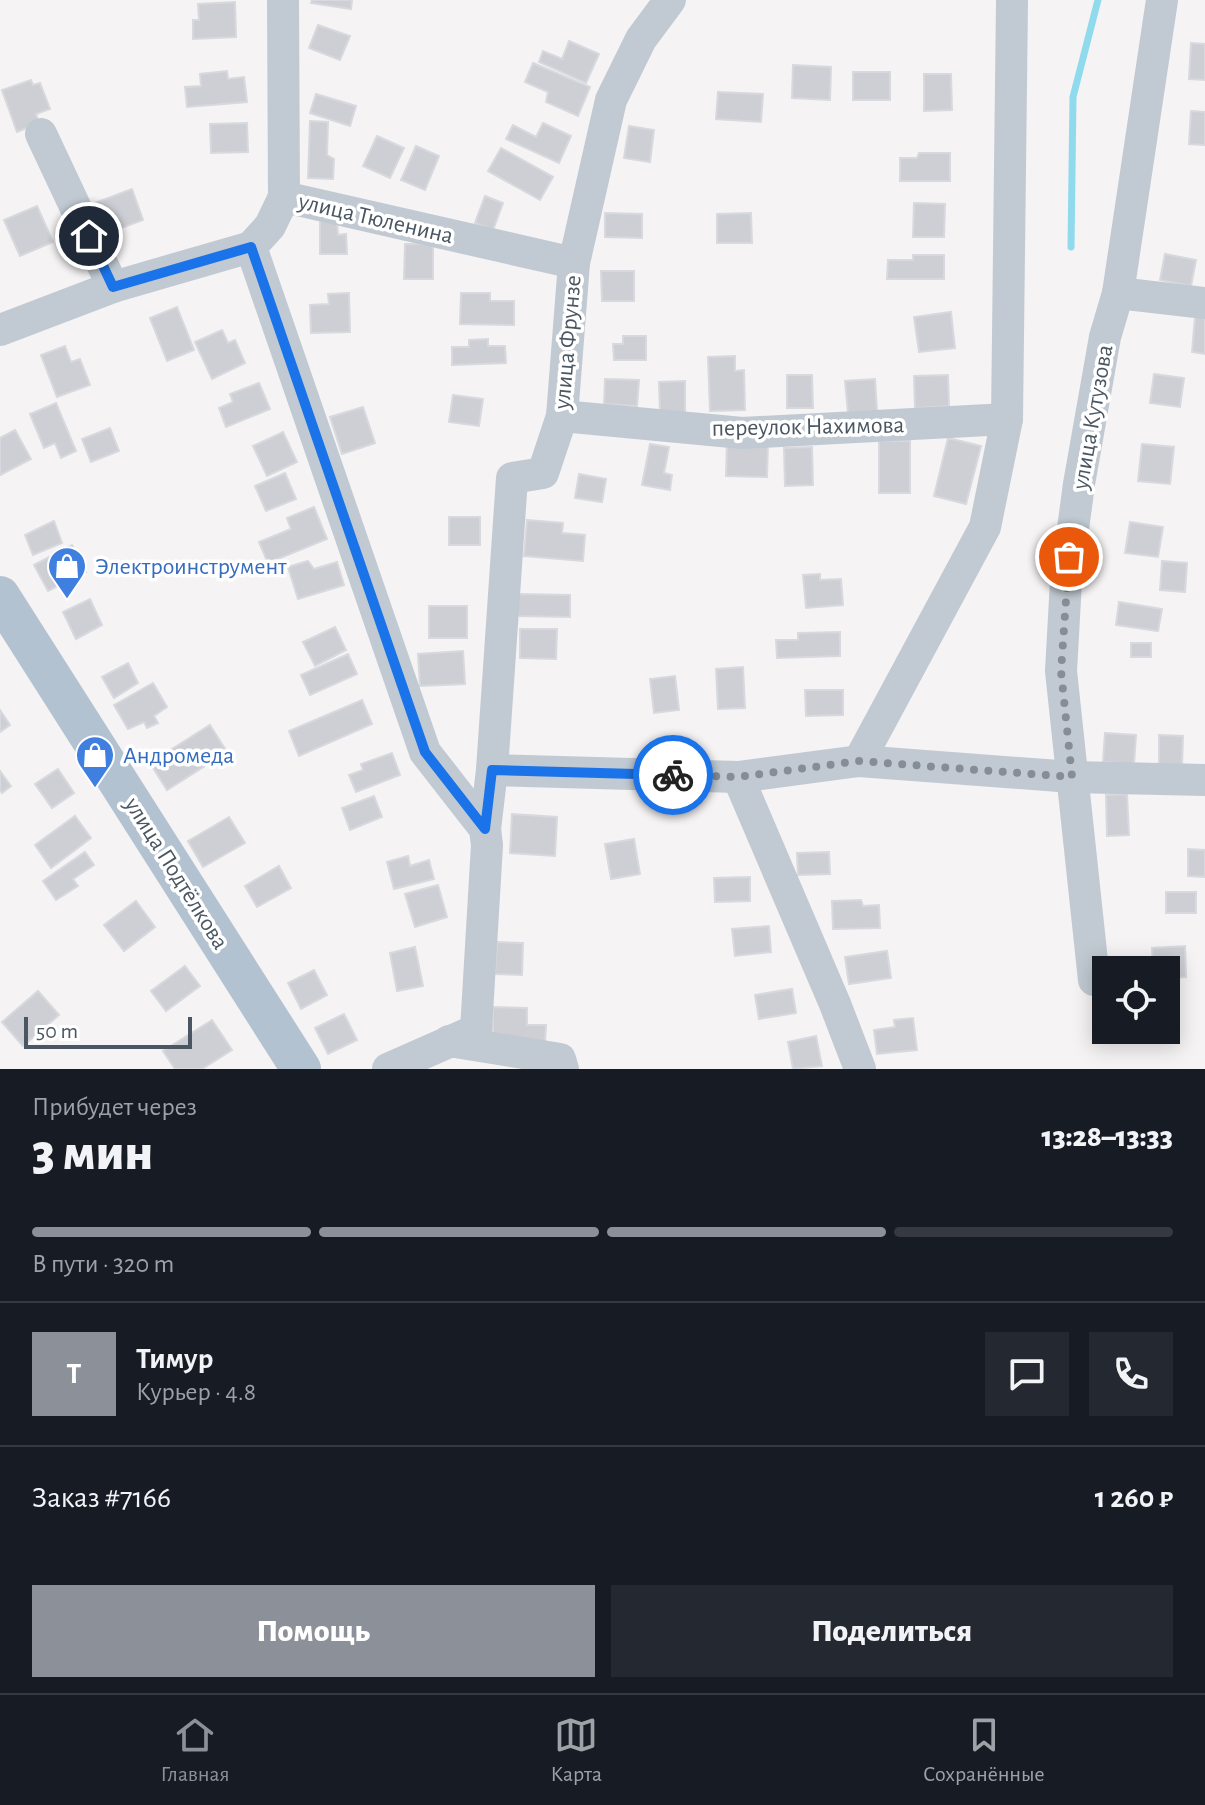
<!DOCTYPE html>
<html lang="ru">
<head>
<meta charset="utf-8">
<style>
  body { margin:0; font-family:"Alegreya Sans",sans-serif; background:#242831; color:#f1f3f6; height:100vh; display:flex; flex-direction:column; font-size:30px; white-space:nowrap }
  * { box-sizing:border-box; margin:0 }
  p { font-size:26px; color:#9ea1a6 }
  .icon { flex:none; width:44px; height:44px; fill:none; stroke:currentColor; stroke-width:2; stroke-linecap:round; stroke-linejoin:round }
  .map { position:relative; height:1069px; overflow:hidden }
  .panel { display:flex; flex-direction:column; background:#171b24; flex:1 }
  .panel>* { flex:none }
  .tools { position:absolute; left:1092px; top:956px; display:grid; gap:16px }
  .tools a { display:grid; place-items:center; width:88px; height:88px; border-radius:0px; background:#171b24; box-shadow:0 4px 20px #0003; font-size:40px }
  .scale { position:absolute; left:24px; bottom:20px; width:168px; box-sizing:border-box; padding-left:8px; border:4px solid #4a5661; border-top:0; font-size:22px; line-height:28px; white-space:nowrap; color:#4a5661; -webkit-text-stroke:6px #fff; paint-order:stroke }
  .pin { position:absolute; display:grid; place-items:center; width:68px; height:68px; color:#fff; margin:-34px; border:4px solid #fff; border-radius:50%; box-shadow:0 2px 8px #0007 }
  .courier { position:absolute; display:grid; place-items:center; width:80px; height:80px; margin:-40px; border:6px solid #1a73e8; border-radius:50%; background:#fff; color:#222; box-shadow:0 2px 10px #0007 }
  .summary em { font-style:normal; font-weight:800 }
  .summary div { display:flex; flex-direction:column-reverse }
  .summary { display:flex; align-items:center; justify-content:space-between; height:136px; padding:0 32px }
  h1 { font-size:52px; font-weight:800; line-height:60px }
  .bar { display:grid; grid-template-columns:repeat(4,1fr); gap:12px 8px; align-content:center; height:96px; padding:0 32px }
  .bar i { height:10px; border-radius:6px; background:#363941 }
  .bar .on { background:#8c9099 }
  .bar p { grid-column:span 4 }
  .line { display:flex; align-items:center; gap:20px; padding:0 32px; border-top:2px solid #363941 }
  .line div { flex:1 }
  .round { display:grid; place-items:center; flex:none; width:84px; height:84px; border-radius:0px; background:#242831 }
  .button { display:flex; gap:16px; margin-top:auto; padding:16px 32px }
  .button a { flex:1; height:92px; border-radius:0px; background:#8c9099; color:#fff; font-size:32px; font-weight:800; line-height:92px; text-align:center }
  .button a+a { background:#242831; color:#f1f3f6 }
  .tabs { display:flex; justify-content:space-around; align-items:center; height:112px; border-top:2px solid #363941; background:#171b24; font-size:22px; color:#9ea1a6 }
  .tabs a { display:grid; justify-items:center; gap:4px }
  .tabs .on { color:#8c9099 }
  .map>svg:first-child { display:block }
</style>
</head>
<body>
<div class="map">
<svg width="1205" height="1069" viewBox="0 0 1205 1069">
  <rect width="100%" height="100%" fill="#f5f3f3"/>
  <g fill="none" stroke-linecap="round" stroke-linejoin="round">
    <path stroke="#90daee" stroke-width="7" d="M1071,247L1073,97L1098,0"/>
  </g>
  <g fill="#cdcfd5" stroke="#d7d9de" stroke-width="2">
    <path d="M312,0H352L351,9L311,3Z"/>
    <path d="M235,2L236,37L193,39V20H199L198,4Z"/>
    <path d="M318,25L350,36L340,60L309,48Z"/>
    <path d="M569,41L599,54L586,83L539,62L543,51L562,59Z"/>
    <path d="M1191,43L1205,44V80L1189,79Z"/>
    <path d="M533,63L590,87L578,116L546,102L548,92L525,82Z"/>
    <path d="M793,65L831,67L830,100L792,98Z"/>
    <path d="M227,71L228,79L244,77L247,102L187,107L185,87L201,86L200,74Z"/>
    <rect x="853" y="72" width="37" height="28"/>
    <path d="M924,74H951L952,110L924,111Z"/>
    <path d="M31,80L33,85L40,83L50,109L36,114L39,123L17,132L2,90Z"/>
    <path d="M718,92L763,94L761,122L716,119Z"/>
    <path d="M316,94L356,106L350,126L310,113Z"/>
    <path d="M1191,111L1205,112V145L1189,144Z"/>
    <path d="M310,121L328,122L327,155L334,159L333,179L308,178Z"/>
    <path d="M247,123L248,152L211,153L210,124Z"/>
    <path d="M543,123L571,136L559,163L506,139L513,125L536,137Z"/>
    <path d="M629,126L654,130L650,162L624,158Z"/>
    <path d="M377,136L404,148L390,178L363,166Z"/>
    <path d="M416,146L439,156L425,190L401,180Z"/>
    <path d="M501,148L553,177L540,200L488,171Z"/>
    <path d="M919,153H950V181H900V158H917Z"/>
    <path d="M132,189L143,220L100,236L89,205Z"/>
    <path d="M485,196L503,203L493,230L475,223Z"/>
    <path d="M914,203L945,204L944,237H913Z"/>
    <path d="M37,206L53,242L20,256L4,220Z"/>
    <path d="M605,213L642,214V238L605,237Z"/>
    <path d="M751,213L752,243H717V214Z"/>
    <path d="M320,220H337L338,235L346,234L347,254H320Z"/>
    <path d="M405,244H433V279H404Z"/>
    <path d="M1165,254L1196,260L1191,286L1160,280Z"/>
    <path d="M913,255H944V279H887L888,260H913Z"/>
    <path d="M601,271H634V301H602Z"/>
    <path d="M349,293L350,332L311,333L310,305L329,304L328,294Z"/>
    <path d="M461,293H490V301H514V325L460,324Z"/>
    <path d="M177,307L194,350L167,361L150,318Z"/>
    <path d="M951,312L955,348L919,352L914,317Z"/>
    <path d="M1195,317L1205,318V354L1192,352Z"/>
    <path d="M222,330L228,343L235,340L245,363L212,379L195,342Z"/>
    <path d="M623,336H646V360H614L613,344H623Z"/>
    <path d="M488,339V346H505L506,363L452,365V347H469V340Z"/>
    <path d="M65,346L71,362L80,359L90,385L57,397L41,355Z"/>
    <path d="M735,356V371L744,370L745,410L710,411L708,357Z"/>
    <path d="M1154,374L1184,378L1180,407L1150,403Z"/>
    <path d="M787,375H812L813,408H787Z"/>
    <path d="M948,375L949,406L915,408L914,376Z"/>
    <path d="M605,379L639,380L637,406L604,404Z"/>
    <path d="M875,379L877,411L848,413L845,381Z"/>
    <path d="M685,381V413H660L659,382Z"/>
    <path d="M259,383L270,409L226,427L219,408L233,402L230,394Z"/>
    <path d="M453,395L483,399L479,426L449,422Z"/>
    <path d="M56,403L76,451L61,458L55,443L44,448L30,414Z"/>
    <path d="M363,407L375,443L342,454L330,417Z"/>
    <path d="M110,428L119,451L91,462L82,439Z"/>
    <path d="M15,430L31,459L0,475V438Z"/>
    <path d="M283,432L297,462L267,476L253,446Z"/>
    <path d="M948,438L981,446L966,504L934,496Z"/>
    <path d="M727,441L768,442L767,477L726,476Z"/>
    <rect x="879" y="441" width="31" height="52"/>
    <path d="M650,444L669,447L664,473L672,475L670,490L642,485Z"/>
    <path d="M1142,444L1174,447L1170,484L1138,481Z"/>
    <path d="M812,447L813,485L785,486L784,448Z"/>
    <path d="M285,473L296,499L266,511L255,486Z"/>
    <path d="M579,474L606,479L602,502L575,498Z"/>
    <path d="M314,507L327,539L268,563L259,542L291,529L287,518Z"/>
    <rect x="449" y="517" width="31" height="28"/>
    <path d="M527,520L563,523L562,533L585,535L583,561L524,556Z"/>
    <path d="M54,521L62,543L33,555L25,535Z"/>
    <path d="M1130,522L1163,527L1158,557L1125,553Z"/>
    <path d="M72,545L86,572L48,591L34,565Z"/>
    <path d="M308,561L314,569L337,562L344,585L298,599L288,567Z"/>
    <path d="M1162,561L1187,563L1185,592L1160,590Z"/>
    <path d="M820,574V580L841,579L843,605L806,608L803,575Z"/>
    <path d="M517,594L570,595V617L517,616Z"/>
    <path d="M90,599L102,625L76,639L63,612Z"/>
    <path d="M1119,602L1162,609L1158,631L1116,625Z"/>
    <rect x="429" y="606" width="38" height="32"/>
    <path d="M335,627L346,650L315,666L303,642Z"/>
    <path d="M520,629H557L556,659L520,658Z"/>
    <path d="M840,632V656L777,658L776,640H798V633Z"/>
    <rect x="1131" y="643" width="20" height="14"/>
    <path d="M463,651L465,684L420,686L418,654Z"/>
    <path d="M348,654L357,674L310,695L301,675Z"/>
    <path d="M128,663L138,683L114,698L102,677Z"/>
    <path d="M743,667L745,708L718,709L716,669Z"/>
    <path d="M675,676L679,710L654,713L650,679Z"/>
    <path d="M153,683L167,707L154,716L158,723L147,728L144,722L128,729L114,705Z"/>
    <path d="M805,690H843V715L806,716Z"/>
    <path d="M362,700L372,724L299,756L289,731Z"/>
    <path d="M0,710L10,725L0,732Z"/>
    <path d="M210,725L227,752L167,790L150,763Z"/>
    <path d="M1105,733L1136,735L1134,764L1103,762Z"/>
    <path d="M1159,735L1183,736L1182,766H1159Z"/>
    <path d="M392,753L400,775L356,792L349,775L363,770L361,764Z"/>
    <path d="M58,769L74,793L52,808L35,784Z"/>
    <path d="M0,771L11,786L2,793L0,790Z"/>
    <path d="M1127,794L1129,835L1107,836L1106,795Z"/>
    <path d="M374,796L382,817L350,830L342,808Z"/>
    <path d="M512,814L557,817L555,856L510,853Z"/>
    <path d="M75,816L91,838L51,868L35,845Z"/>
    <path d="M229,817L245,843L203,867L188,841Z"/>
    <path d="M634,839L640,874L611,879L605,844Z"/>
    <path d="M1188,849L1205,850V877L1188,876Z"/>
    <path d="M85,852L94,865L73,879L78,886L56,900L43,881Z"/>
    <path d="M829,852L830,874L798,875L797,853Z"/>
    <path d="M408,856L410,866L429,860L434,879L394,889L387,862Z"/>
    <path d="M279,866L291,888L257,907L245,886Z"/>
    <path d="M750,877V901L715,902L714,878Z"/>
    <path d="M438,885L447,917L415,927L405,894Z"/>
    <rect x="1166" y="892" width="30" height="21"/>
    <path d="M861,900L863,906L879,905L880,928L833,929L832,901Z"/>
    <path d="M136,901L155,927L124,951L104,925Z"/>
    <path d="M769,926L771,952L735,956L732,929Z"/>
    <path d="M497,942L523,943L522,975L495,974Z"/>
    <path d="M1185,946L1186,977L1166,978V970H1153L1152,948Z"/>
    <path d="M415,947L423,986L397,991L390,953Z"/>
    <path d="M887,951L891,978L849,984L845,957Z"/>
    <path d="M185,966L200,986L166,1011L151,991Z"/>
    <path d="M314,970L327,995L301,1009L288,983Z"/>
    <path d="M792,989L796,1013L759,1019L755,995Z"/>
    <path d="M38,991L59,1015L23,1046L2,1022Z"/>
    <path d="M493,1007L527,1008V1025H546L545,1042L493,1041Z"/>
    <path d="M344,1014L357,1040L328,1054L315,1028Z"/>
    <path d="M913,1018L917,1050L877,1054L874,1030L895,1027L894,1020Z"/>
    <path d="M212,1020L232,1050L202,1069H175L163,1051Z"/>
    <path d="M816,1036L822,1066L793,1069L788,1042Z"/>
  </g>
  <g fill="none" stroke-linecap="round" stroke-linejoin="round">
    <g stroke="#c1cad2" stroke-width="32">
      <path d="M41,134L113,287"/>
      <path d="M284,197L574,263"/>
      <path d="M251,247L425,752L485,829L487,845L476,1030L388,1069"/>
      <path d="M1118,293L1205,303"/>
      <path d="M0,330L113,287L251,247L270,226L284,197L283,0"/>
      <path d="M562,416L742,433L1007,419"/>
      <path d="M859,761L985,527L1007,419L1012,0"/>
      <path d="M492,770L512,478L543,473L562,416L574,263L611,100L641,39L670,0"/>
      <path d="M738,777L835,1004L860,1069"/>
      <path d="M485,829L492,770L738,777L859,761L1072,777L1205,780"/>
      <path d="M1094,980L1061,671L1066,581L1079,484L1105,337L1118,293L1162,0"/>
      <path d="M449,1041L560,1059L563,1069"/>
    </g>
    <path stroke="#b3c2d1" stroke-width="40" d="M0,596L301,1069"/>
  </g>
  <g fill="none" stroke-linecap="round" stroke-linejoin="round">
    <path stroke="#868d94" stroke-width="8" stroke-dasharray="0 14.4" d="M673,775L738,777L859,761L1072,777L1061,671L1069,557"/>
    <path stroke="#1a73e8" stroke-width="10" d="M89,236L113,287L251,247L425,752L485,829L492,770L673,775"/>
  </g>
  <defs>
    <symbol id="shop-pin" viewBox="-11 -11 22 30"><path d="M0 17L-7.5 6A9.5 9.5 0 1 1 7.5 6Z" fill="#3f7fe0" stroke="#fff"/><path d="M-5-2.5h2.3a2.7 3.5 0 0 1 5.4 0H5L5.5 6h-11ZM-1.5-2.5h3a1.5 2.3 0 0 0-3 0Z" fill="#fff"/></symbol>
  </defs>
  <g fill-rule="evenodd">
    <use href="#shop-pin" x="45" y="544" width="44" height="60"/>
    <use href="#shop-pin" x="73" y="733" width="44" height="60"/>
  </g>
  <g text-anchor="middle" stroke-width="7" stroke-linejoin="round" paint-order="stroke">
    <g font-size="24" fill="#4a5661" stroke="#fff">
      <text transform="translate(376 218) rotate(13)" y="8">улица Тюленина</text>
      <text transform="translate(567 342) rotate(-85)" y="8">улица Фрунзе</text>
      <text transform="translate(1092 417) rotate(-80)" y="8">улица Кутузова</text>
      <text transform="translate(808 426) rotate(-1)" y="8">переулок Нахимова</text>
      <text transform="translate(177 873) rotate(58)" y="8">улица Подтёлкова</text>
    </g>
    <g font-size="24" fill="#366cbe" stroke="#fff" text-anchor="start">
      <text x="95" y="574">Электроинструмент</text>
      <text x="123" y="763">Андромеда</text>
    </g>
  </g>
</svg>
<div class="tools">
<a><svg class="icon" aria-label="locate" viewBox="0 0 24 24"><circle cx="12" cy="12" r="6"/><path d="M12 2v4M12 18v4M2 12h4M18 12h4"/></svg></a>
</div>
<div class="scale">50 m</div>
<div class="pin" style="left:1069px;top:557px;background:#ea580c"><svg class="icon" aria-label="bag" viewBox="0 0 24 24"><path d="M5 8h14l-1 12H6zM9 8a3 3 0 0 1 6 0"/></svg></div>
<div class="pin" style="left:89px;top:236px;background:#1f2937"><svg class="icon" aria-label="home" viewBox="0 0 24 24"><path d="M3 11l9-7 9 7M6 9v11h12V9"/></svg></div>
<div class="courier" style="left:673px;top:775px"><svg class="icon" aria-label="bike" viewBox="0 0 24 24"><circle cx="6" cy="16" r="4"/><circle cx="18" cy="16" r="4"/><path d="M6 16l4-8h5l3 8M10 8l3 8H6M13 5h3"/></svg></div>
</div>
<section class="panel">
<div class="summary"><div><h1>3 мин</h1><p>Прибудет через</p></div><em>13:28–13:33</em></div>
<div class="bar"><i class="on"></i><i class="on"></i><i class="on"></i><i></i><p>В пути · 320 m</p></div>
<div class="line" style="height:144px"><b class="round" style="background:#8c9099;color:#fff">Т</b><div><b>Тимур</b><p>Курьер · 4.8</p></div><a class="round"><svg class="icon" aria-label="chat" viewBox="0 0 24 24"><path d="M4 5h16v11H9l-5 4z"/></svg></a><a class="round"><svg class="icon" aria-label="phone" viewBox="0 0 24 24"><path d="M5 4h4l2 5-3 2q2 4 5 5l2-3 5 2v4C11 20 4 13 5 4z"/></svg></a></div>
<div class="line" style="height:104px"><div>Заказ #7166</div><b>1 260 ₽</b></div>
<div class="button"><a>Помощь</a><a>Поделиться</a></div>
</section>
<nav class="tabs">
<a class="on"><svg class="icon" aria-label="home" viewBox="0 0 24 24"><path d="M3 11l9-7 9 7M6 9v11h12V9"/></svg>Главная</a>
<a><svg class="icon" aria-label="map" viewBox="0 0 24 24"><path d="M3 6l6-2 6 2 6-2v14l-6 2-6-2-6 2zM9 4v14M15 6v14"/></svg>Карта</a>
<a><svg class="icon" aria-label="saved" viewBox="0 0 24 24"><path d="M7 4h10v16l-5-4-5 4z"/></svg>Сохранённые</a>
</nav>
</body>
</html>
